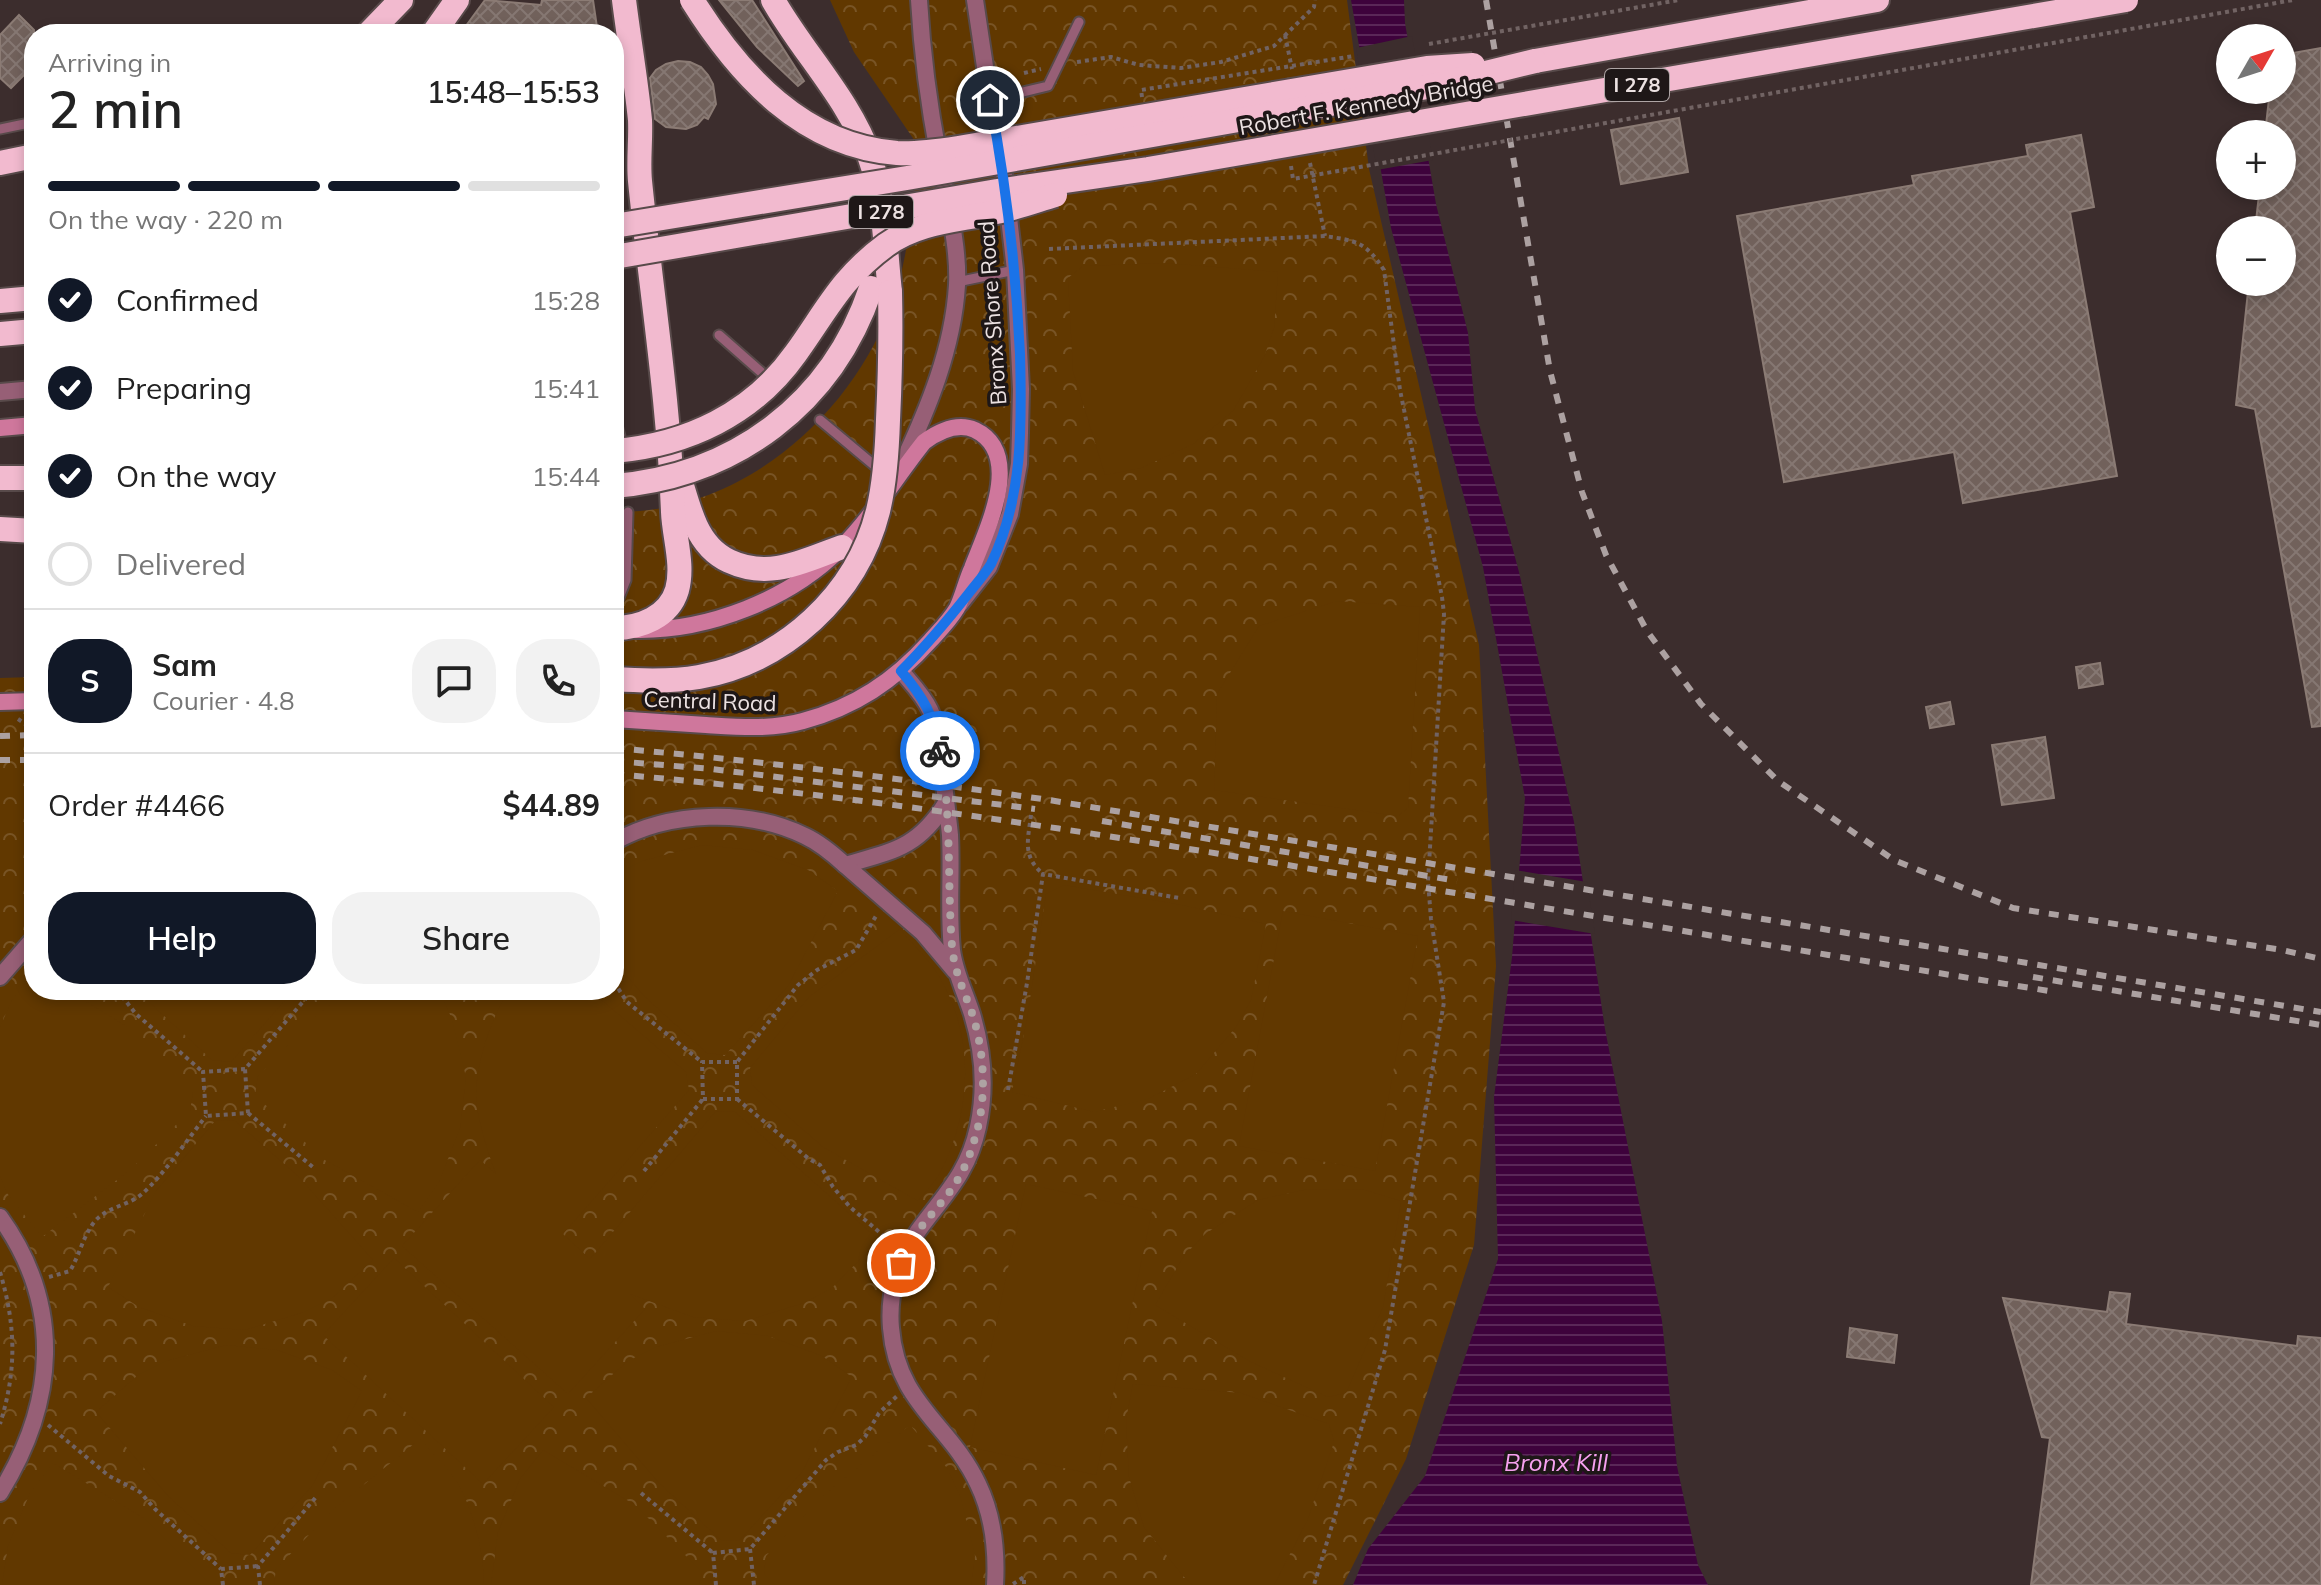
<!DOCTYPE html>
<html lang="en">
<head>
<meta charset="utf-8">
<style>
  body { margin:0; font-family:Mulish,sans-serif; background:#f2f2f2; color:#222; height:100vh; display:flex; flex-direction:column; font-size:30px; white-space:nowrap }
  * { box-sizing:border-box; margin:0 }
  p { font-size:26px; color:#767676 }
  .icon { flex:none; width:44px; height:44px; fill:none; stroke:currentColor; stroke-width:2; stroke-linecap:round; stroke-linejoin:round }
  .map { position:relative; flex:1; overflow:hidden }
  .drawer { position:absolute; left:24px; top:24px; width:600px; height:976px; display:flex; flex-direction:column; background:#fff; border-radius:32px; box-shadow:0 4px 12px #0003 }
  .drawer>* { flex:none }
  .needle { width:52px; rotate:51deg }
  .buttons { position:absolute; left:2216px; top:24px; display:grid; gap:16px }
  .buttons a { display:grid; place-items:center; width:80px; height:80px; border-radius:50%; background:#fff; box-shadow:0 4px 12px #0003; font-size:40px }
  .pin { position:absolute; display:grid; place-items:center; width:68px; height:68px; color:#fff; margin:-34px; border:4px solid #fff; border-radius:50%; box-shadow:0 2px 8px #0007 }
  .courier { position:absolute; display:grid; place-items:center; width:80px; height:80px; margin:-40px; border:6px solid #1a73e8; border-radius:50%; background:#fff; color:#222; box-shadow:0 2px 10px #0007 }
  .overview em { font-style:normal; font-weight:600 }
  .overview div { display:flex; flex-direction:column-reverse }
  .overview { display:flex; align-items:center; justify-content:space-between; height:136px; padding:0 24px }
  h1 { font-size:52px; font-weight:600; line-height:60px }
  .bar { display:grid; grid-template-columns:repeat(4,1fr); gap:12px 8px; align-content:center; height:96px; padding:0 24px }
  .bar i { height:10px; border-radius:6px; background:#e0e0e0 }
  .bar .on { background:#111827 }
  .bar p { grid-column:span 4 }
  .line { display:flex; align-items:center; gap:20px; padding:0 24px; border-top:2px solid #e0e0e0 }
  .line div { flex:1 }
  .round { display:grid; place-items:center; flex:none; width:84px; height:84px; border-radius:32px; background:#f2f2f2 }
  ol { padding:0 24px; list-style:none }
  li { display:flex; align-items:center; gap:24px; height:88px }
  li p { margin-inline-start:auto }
  li .icon { padding:8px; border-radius:50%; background:#111827; color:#fff; stroke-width:4 }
  li:last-child { color:#767676 }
  li i { width:44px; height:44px; border:4px solid #e0e0e0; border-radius:50% }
  .action { display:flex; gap:16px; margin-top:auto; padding:16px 24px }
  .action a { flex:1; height:92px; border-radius:32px; background:#111827; color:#fff; font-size:32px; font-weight:600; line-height:92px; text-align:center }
  .action a+a { background:#f2f2f2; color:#222 }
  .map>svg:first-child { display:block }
</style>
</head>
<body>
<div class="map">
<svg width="2321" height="1585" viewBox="0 0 2321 1585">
  <defs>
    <pattern id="park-crowns" width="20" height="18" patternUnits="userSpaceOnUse" patternTransform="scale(2)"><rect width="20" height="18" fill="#613800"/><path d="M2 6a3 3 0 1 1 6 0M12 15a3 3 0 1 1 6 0" fill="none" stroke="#785425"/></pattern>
    <pattern id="water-rules" width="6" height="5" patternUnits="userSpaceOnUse" patternTransform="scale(2)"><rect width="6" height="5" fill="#3e023c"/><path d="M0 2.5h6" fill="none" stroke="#5a2758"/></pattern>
    <pattern id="building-cross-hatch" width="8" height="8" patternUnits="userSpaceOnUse" patternTransform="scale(2)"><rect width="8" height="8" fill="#71615b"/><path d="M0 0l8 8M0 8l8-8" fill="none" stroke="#857772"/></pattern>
  </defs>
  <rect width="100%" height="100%" fill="#3c2d2d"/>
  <path fill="url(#park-crowns)" d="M830,0H1347L1369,169L1479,645L1496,966L1474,1245L1406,1459L1343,1585H0V678L34,677V990H614V512C738,514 848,420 890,309C910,258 912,201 919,147L854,52Z"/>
  <g fill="#613800">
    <path d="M1166,263L1278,272L1274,328L1264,357L1233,411L1193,444L1141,468L1105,475L1073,371L1068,278L1083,266Z"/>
    <path d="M1337,601L1420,607L1408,808L1398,816L1214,790L1217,694L1259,626Z"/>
    <path d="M702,845L753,850L808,870L838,891L788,986L725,1055L707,1053L645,997L614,961V875L642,861Z"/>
    <path d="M1064,885L1182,905L1266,924L1251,1000L1236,1027L1196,1074L1150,1098L1094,1112L1012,1092L1027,1019L1046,894Z"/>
    <path d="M1283,911L1418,936L1375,1171L1239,1146Z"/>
    <path d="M900,929C912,944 929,959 939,976C975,1037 972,1110 941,1171C935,1182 926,1191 918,1201L823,1147L752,1085L750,1068L809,997Z"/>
    <path d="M34,971V990H67L126,1026L193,1092L190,1111L131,1169L42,1237L7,1193L0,1176V1027L12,1000Z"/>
    <path d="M139,990H294L231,1062L212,1060L150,1003Z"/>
    <path d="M347,990H439L451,1017L466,1077L460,1128L439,1182L418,1212L323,1159L255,1095L258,1076L316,1016Z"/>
    <path d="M509,990H590L686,1072L689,1090L563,1234L590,1259L716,1111L735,1112L879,1240L832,1288L804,1303L745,1321L693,1317L630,1294L645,1309L568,1394L402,1246L480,1160L496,1174C489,1156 476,1115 476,1096C476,1063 491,1018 509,990Z"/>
    <path d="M216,1120L235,1121L298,1176L373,1260L332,1298L304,1312L245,1330L193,1326L139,1307L108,1287L156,1191Z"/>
    <path d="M1026,1184L1152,1211L1096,1475L970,1447Z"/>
    <path d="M1308,1189L1365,1190L1401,1201L1383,1307L1346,1393L1328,1397L1251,1362L1155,1305L1184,1256L1205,1234L1258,1200Z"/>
    <path d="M394,1258L554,1407L483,1484L323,1335Z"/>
    <path d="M716,1331L768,1336L822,1356L852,1377L802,1472L739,1541L721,1540L659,1483L586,1398L628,1361L656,1347Z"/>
    <path d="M226,1345L277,1350L332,1370L362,1391L312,1486L250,1555L231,1553L169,1497L96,1412L138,1375L166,1361Z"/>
    <path d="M1133,1384L1241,1393L1329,1424L1334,1442L1307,1521L1274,1585H1193L1183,1576L1144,1527L1129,1477L1126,1420Z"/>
    <path d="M910,1425L947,1468L960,1496L975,1556L971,1585H775L764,1574L766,1556L824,1495Z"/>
    <path d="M420,1439C432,1453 447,1467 457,1482C472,1507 486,1557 483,1585H274L276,1569L334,1509Z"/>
    <path d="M543,1450L635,1505L702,1572L699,1585H491L498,1532L520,1479Z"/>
    <path d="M53,1463L145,1519L211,1585H2L8,1546L30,1493Z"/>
  </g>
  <path fill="url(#water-rules)" d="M1351,0H1404L1405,23L1436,204L1468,333L1475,409L1519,572L1574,822L1605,1029L1662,1321L1677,1466L1698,1565L1708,1585H1353L1368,1549L1425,1476L1498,1259L1494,1097L1512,957L1525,798L1483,567L1391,228Z"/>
  <g fill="#3c2d2d">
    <path d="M1412,36L1433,160L1377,170L1356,48Z"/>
    <path d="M1515,870L1587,882L1595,934L1511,920Z"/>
  </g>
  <g fill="url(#building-cross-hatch)" stroke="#8b7b74" stroke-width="2">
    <path d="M485,0L541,5L542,0H593L598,34H460Z"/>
    <path d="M719,0H752L804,81L798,86L757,47Z"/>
    <path d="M19,15L34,30V86L24,75L11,88L0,78V35Z"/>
    <path d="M2321,48V726L2312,727L2255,409L2236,405L2249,282H2282V230H2255L2260,186H2282V134H2265L2270,90H2282V55Z"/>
    <path d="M678,61L690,62L701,67L708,75L713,84L716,104L708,119L704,117L697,125L686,129L666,127L655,119L650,78L656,70L666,64Z"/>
    <path d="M1679,118L1688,172L1621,184L1611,130Z"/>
    <path d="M2081,135L2094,207L2070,212L2117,476L1963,503L1954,452L1784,482L1737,216L1914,185L1912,176L2028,156L2026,145Z"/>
    <path d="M2100,663L2103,684L2079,688L2076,667Z"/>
    <path d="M1950,702L1954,724L1930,728L1926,707Z"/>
    <path d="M2045,737L2054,798L2002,805L1992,745Z"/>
    <path d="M2110,1292L2130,1294L2126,1324L2297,1346L2298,1336L2321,1338V1585H2031L2050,1438L2042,1437L2003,1298L2107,1312Z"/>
    <path d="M1850,1328L1897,1335L1894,1363L1847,1357Z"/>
  </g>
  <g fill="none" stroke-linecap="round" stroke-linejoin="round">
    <defs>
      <g id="lane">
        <path d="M990,100L1048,86L1079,22"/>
        <path d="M0,129L34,122"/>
        <path d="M957,282L1015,270"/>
        <path d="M719,335L761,372"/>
        <path d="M614,415L620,436"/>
        <path d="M820,420L881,471"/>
        <path d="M614,610L626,580L628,512"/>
      </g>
      <g id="street">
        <path d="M0,392L34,389"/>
        <path d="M901,466C928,409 953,349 957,285C959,243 946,199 939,158C929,106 922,53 919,0"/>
        <path d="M960,604L989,567L1010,514L1019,464L1020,433L1021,389L1015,270L1004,174L990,100L975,0"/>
        <path d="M901,671C911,683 923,695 930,710C939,729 941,754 943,775C945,795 948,815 950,835C952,873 948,912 952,950C955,973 965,992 972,1014C983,1050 986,1090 978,1127C968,1174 944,1195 918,1231C898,1258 888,1295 891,1328C897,1404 950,1424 978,1484C993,1515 997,1551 995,1585"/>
        <path d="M614,842C669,811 748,808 805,836C820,843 833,854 845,865C893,851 918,848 946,803"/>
        <path d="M845,865L923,933L955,971"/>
        <path d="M0,977L34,938"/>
        <path d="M0,1217C64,1306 56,1403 0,1493"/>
      </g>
      <g id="secondary">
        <path d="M0,428L34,425"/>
        <path d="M0,702L34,701"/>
        <path d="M614,719C645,721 675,723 706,725C738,727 771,730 803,721C855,707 894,681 930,641C939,631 950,620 957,608C963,596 966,581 972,568C986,531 1025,454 975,430C957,422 939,431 924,442C896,477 873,516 841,548C789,600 708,631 636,630"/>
      </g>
      <g id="highway">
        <path d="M773,0C803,53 850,100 870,158C885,200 885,248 890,292"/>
        <path d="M368,34L401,0"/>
        <path d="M433,34L457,0"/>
        <path d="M1535,61L1877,0"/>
        <path d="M0,163L34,156"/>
        <path d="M0,301L34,298"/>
        <path d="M0,334L34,331"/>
        <path d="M0,478H34"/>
        <path d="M680,479C685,495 689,511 696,526C703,541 714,554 729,561C770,580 803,561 842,547"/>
        <path d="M0,529L34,531"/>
        <path d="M614,628C640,628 669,617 677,590C684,565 674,537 673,512C669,401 651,291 640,181C638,161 641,140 640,120C636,80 629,40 624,0"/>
      </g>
    </defs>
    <use href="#lane" stroke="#584a4a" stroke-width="13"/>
    <use href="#street" stroke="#584a4a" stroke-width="20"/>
    <use href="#secondary" stroke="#584a4a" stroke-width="20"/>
    <use href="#highway" stroke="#584a4a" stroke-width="28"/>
    <g stroke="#716363" stroke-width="4" stroke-dasharray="4 4" stroke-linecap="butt">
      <path d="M1285,35L1292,69"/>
      <path d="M1077,62L1111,57L1139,65L1181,68L1221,62L1274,46L1314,7L1315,0"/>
      <path d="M1024,73L1041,69"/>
      <path d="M1310,163L1325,236"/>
      <path d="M1049,249L1325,236C1356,241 1365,241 1384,270L1400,390L1442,597L1444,614L1428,881L1431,919L1444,1002L1385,1350L1314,1585"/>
      <path d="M18,719L34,730"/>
      <path d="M1031,815C1028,840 1022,856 1043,874"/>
      <path d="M614,982L627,1002L702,1062"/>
      <path d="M117,990L136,1014L203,1072"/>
      <path d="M737,1062H702L703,1099H737V1062L798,985L817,970L856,950L876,916"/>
      <path d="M245,1069L203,1072L206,1116L248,1113L245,1069L313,990"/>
      <path d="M1008,1090L1027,983L1043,874L1179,898"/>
      <path d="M737,1099L809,1159L820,1165L833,1187L850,1207L892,1243"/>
      <path d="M248,1113L314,1168"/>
      <path d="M644,1171L703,1099"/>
      <path d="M0,1272C16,1326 17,1370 0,1424"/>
      <path d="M49,1277L70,1271C80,1254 83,1236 95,1221C108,1206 129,1206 143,1193C165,1173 187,1140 206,1116"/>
      <path d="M48,1425L109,1476L140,1492L155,1509L221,1569"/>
      <path d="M641,1493L713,1553"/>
      <path d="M750,1549L754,1585"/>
      <path d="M1013,1584L1024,1577V1585"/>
      <path d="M223,1585L221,1569L258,1566"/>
      <path d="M260,1585L258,1566L316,1497"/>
      <path d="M716,1585L713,1553L750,1549L826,1460L838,1452L856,1445L865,1437L879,1413L897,1396"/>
    </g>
    <use href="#lane" stroke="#975f76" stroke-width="9"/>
    <use href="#street" stroke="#975f76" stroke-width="16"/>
    <use href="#secondary" stroke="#cf779c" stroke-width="16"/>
    <use href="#highway" stroke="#f2bacf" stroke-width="24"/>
    <g stroke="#aca1a1" stroke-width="6" stroke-dasharray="10 10" stroke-linecap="butt">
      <path d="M1486,0L1550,371L1582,492L1606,555L1647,631L1701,704L1778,781L1894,860L2013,908L2282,950L2321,959"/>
      <path d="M0,736L34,735"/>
      <path d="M614,748C760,761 905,779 1049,800L2321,1012"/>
      <path d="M0,760H34"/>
      <path d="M614,761L712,769L1035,809"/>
      <path d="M614,774C879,797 1139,840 1401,884C1617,920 1833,956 2049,991"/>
      <path d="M1102,821L1457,881"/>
      <path d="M2033,977L2321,1025"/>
    </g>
    <defs>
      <g id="highway-bridge">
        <path d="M692,0C739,75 803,146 897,153C918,154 938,151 958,148L1427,68L1473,65"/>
        <path d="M614,226L907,178L1433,86L1535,61"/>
        <path d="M614,257L997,191L1148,169L2126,0"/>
        <path d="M614,451C687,445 753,414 796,353C827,310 841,278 886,245C920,221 957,221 996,212C1016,208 1035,201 1055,195"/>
        <path d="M614,486C735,476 832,404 871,288"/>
        <path d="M614,679C643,681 671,682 699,677C784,662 857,595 878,511C885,482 887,451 888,420C890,378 891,335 890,292"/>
      </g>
    </defs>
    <use href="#highway-bridge" stroke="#584a4a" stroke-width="28" stroke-linecap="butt"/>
    <g stroke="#716363" stroke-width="4" stroke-dasharray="4 4" stroke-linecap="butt">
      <path d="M1429,44L1679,0"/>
      <path d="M1142,97L1141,90L1354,56"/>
      <path d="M1291,166L1293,179L2293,0"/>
    </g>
    <use href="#highway-bridge" stroke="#f2bacf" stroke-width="24"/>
  </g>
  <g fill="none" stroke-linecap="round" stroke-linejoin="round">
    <path stroke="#aea3a3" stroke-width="8" stroke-dasharray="0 14.4" d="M901,1263C907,1252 911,1240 919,1230C933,1211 951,1194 962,1172C969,1159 973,1145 977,1131C987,1093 984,1048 971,1010C963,989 954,970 952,946C947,881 952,815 940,751"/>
    <path stroke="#1a73e8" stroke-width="10" d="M940,751C934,716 924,698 901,671C925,647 947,621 969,593C976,584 985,574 991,564C1023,498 1022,426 1020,354C1016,268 1006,184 990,100"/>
  </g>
  <g text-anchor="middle" stroke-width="7" stroke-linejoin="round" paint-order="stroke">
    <g fill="#1e1717" stroke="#aea5a5" stroke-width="2">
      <rect x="1605" y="69" width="64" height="32" rx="6"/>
      <rect x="849" y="196" width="64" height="32" rx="6"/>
    </g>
    <g font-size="20" font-weight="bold" fill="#ece2e2">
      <text x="1637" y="92">I 278</text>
      <text x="881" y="219">I 278</text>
    </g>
    <g font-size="22" fill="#ece2e2" stroke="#1e1717">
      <text transform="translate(1366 105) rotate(-10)" y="8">Robert F. Kennedy Bridge</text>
      <text transform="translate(992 313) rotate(-94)" y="8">Bronx Shore Road</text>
      <text transform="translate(710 701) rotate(2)" y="8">Central Road</text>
    </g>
    <g font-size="24" font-style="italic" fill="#f7a1f0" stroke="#1e1717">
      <text x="1556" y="1471">Bronx Kill</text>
    </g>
  </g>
</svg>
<div class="buttons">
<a><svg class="needle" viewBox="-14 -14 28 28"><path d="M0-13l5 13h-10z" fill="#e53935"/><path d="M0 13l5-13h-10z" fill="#767676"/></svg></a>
<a>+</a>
<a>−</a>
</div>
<div class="pin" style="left:901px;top:1263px;background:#ea580c"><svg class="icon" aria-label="bag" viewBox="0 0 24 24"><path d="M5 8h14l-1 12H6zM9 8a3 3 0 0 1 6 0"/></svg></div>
<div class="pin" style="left:990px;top:100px;background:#1f2937"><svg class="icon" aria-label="home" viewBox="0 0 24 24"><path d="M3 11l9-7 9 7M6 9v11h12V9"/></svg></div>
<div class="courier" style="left:940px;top:751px"><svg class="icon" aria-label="bike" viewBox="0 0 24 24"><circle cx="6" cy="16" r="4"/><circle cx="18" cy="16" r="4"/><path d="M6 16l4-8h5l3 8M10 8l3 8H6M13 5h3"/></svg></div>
<section class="drawer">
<div class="overview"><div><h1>2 min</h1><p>Arriving in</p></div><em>15:48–15:53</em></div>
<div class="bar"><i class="on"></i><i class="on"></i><i class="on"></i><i></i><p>On the way · 220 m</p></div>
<ol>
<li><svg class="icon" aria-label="check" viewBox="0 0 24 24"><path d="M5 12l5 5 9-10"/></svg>Confirmed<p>15:28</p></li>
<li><svg class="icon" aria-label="check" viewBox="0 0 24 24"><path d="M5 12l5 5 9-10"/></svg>Preparing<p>15:41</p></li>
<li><svg class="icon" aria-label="check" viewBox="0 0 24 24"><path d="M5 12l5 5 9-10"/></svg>On the way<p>15:44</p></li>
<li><i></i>Delivered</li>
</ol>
<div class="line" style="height:144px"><b class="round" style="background:#111827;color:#fff">S</b><div><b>Sam</b><p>Courier · 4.8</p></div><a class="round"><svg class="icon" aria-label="chat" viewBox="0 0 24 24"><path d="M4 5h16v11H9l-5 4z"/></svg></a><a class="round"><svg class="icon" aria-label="phone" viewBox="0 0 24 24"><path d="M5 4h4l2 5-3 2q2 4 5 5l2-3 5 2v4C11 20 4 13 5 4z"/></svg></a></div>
<div class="line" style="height:104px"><div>Order #4466</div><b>$44.89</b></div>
<div class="action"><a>Help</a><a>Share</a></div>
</section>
</div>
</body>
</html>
